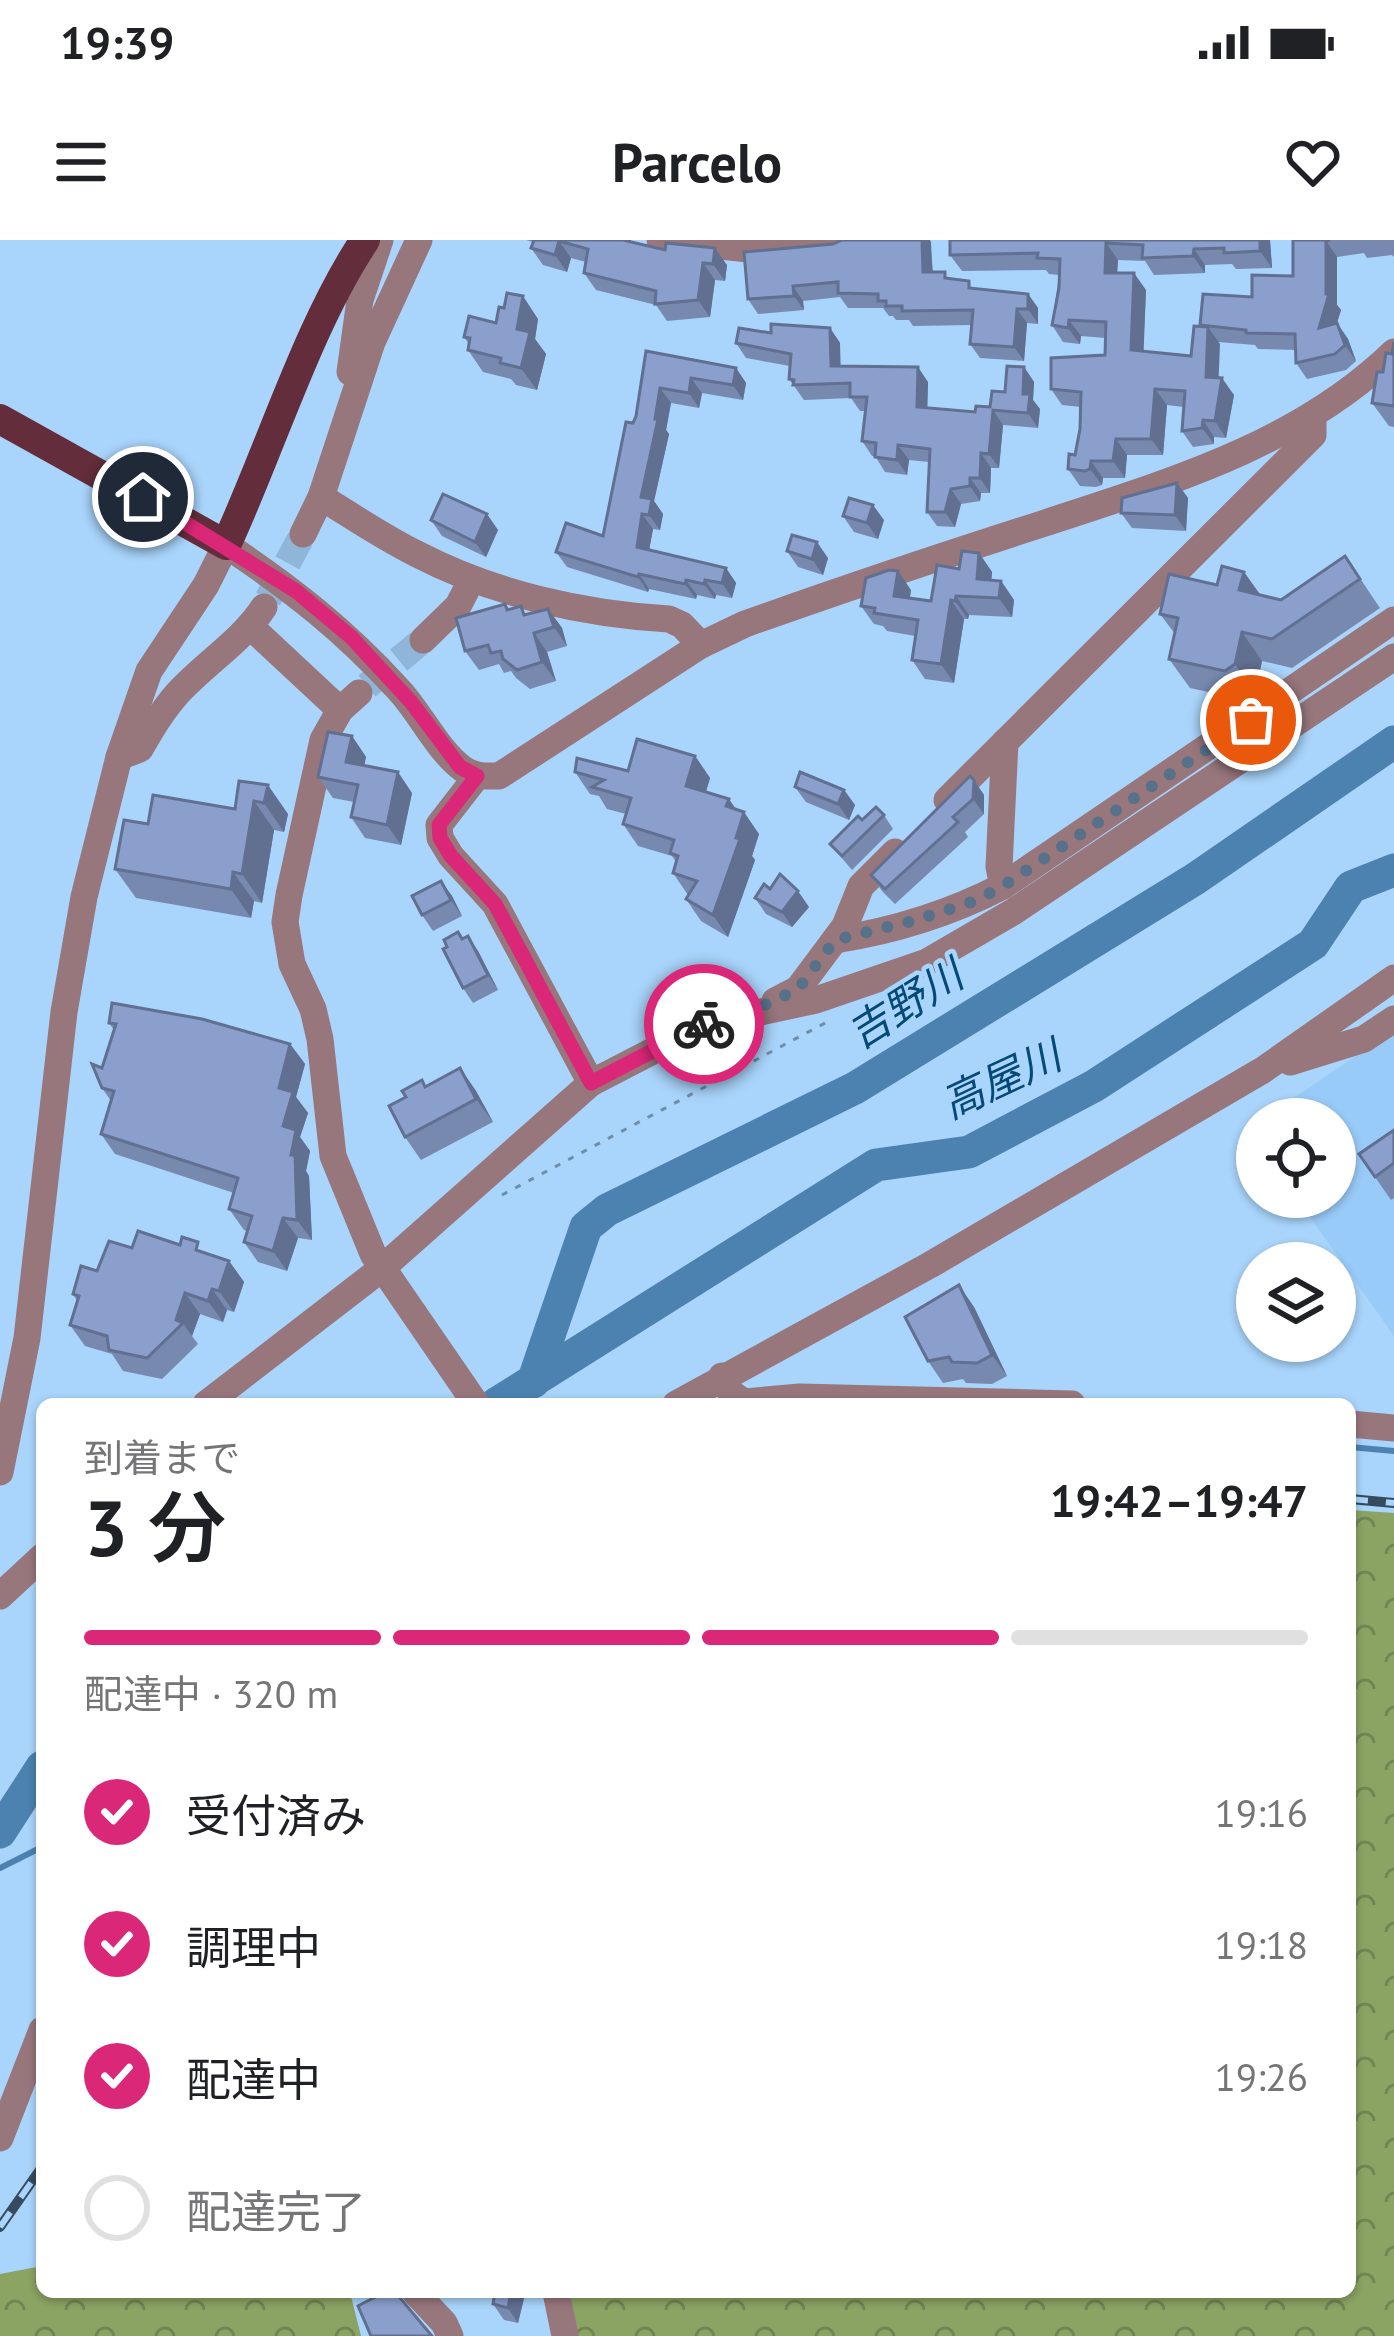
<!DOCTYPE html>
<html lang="ja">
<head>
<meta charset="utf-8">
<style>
  body { margin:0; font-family:"PT Sans","Noto Sans JP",sans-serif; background:#f6f6f6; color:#202124; height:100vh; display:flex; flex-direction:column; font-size:45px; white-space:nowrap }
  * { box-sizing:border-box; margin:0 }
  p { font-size:39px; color:#757577 }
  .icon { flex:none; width:66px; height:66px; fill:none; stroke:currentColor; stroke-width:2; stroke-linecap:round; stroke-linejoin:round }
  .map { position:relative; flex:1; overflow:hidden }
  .details { position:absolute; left:36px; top:1158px; width:1320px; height:900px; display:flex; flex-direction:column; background:#fff; border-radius:18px; box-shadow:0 3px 9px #0004 }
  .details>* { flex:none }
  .controls { position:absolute; left:1236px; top:858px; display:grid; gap:24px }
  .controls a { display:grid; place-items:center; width:120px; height:120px; border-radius:50%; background:#fff; box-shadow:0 3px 9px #0004; font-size:60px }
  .pin { position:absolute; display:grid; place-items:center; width:102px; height:102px; color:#fff; margin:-51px; border:6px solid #fff; border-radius:50%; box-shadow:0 3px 12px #0007 }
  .courier { position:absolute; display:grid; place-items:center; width:120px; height:120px; margin:-60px; border:9px solid #db2777; border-radius:50%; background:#fff; color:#222; box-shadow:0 3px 15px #0007 }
  .overview em { font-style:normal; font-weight:600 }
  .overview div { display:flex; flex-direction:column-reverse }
  .overview { display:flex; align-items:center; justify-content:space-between; height:204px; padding:0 48px }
  h1 { font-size:78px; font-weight:600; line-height:90px }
  .bar { display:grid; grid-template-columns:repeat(4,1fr); gap:18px 12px; align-content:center; height:144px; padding:0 48px }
  .bar i { height:15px; border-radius:9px; background:#e0e0e0 }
  .bar .active { background:#db2777 }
  .bar p { grid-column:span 4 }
  ol { padding:0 48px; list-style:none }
  li { display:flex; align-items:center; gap:36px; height:132px }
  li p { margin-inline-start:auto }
  li .icon { padding:12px; border-radius:50%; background:#db2777; color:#fff; stroke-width:4 }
  li:last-child { color:#757577 }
  li i { width:66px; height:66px; border:6px solid #e0e0e0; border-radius:50% }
  .status { display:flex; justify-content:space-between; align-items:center; height:84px; padding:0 60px; background:#fff; direction:ltr }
  .status svg { height:33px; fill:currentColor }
  header { display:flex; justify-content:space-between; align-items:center; height:156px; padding:0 48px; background:#fff; font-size:54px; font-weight:600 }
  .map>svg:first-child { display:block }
</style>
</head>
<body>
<div class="status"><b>19:39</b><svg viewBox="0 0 49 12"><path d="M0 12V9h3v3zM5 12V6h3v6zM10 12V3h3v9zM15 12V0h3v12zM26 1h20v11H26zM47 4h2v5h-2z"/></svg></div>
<header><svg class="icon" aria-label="menu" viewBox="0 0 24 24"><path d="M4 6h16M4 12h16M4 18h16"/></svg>Parcelo<svg class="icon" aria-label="heart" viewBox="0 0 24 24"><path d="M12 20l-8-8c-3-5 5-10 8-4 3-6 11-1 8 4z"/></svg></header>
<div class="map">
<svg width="1394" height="2096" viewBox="0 0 1394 2096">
  <defs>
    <pattern id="forest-crowns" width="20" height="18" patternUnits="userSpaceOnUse" patternTransform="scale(3)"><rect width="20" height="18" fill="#8ba363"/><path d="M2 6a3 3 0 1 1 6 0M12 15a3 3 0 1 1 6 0" fill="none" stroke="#728654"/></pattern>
  </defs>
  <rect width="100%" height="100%" fill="#a9d4fb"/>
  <path fill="#99cbf8" d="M1394,790V1096L1296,957H1335V879H1263Z"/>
  <g fill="url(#forest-crowns)">
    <path d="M1350,1270L1394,1273V2096H577L568,2052H1350Z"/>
    <path d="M42,2026V2052H350L361,2096H0V2034Z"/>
  </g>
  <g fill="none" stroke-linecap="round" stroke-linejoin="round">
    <g stroke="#4b82b0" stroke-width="6">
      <path d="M1350,1207L1394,1211"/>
      <path d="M0,1628L42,1607"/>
    </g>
    <g stroke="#4b82b0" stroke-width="33">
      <path d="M533,1142L586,987L607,970L855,848L1195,639L1394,502"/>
      <path d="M496,1164L876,925L969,912L1094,846L1313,704L1351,647L1394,630"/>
      <path d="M0,1592L42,1527"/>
    </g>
    <g stroke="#8fb5d8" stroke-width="27" stroke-dasharray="27 14" stroke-linecap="butt">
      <path d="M268,359L303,294"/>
      <path d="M367,446L423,400"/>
    </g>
    <path stroke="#6e8eaa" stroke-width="3" stroke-dasharray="6 9" stroke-linecap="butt" d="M502,955L827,782"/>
    <g stroke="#97767c" stroke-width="27">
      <path d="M660,0L749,9L841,0"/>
      <path d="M350,132L360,60L380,0"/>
      <path d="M321,257C352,276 384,298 417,314C494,354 583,374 669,379L682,385L701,405"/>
      <path d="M303,294L321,257L372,102L419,0"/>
      <path d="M251,387L340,470"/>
      <path d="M423,400L458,366L472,339"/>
      <path d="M359,453L340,470L323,500L289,655L285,682L292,724L313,769L320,799L333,916L373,1014L476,1164"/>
      <path d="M119,517L140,509C151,490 162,471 177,454C205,423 241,402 264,367"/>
      <path d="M477,536L439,585L440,598L451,616L495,664L591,843"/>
      <path d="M947,560L1313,195V175"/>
      <path d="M1003,646L999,627L1005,502"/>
      <path d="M835,700C892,691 951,673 1003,646L1394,380"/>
      <path d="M775,761L798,749L845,686L861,646L895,612"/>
      <path d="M1290,822L1364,799L1394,779"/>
      <path d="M722,1136L731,1153L744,1162L800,1157L1072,1164"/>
      <path d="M206,1164L381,1029L591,843L705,784L816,760L927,722L1013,672L1394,417"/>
      <path d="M676,1164L930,1025L1263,830L1394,738"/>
      <path d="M1350,1184L1394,1188"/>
      <path d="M0,1232L27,1098L64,772L84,657L119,517L149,431L206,345L226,305C292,349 344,390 398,449C420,472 437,510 463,529C475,537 485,536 499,536L701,405L745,384C843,349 942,316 1042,284C1166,243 1297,206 1394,112"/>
      <path d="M0,1356L42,1317"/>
      <path d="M0,1898L42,1790"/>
      <path d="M415,2052L444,2083L450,2096"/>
      <path d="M556,2052L565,2096"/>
    </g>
    <path stroke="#632d3b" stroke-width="30" d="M0,179L226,305C271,208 307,87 365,0"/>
    <defs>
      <g id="rail">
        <path d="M1350,1259L1394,1263"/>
        <path d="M0,1987L42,1927"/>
      </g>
    </defs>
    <use href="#rail" stroke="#364b5d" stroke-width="10"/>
    <use href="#rail" stroke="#a9d4fb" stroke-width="6" stroke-dasharray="18" stroke-linecap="butt"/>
  </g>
  <g fill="#7889b0">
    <path d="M526,0H631V2L727,25L725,41L715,40L710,77L667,81L656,65L596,50L584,33L586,22L571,18L567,32L543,25L531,8L533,2Z"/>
    <path d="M842,0H930L933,32L974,48L1028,54L1038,68V84L1027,83L1024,121L980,118L970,104L972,85L913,86L909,80H896L893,76H889L883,68H848L840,57L803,61L804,70L758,74L748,59L833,4Z"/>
    <path d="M950,0H1270L1272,28L1236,29L1232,24L1205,25V33L1154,35L1145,21L1118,20L1117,33L1146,50L1143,111L1191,116L1201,86L1293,36V0H1394V17L1392,15L1367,18L1364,13L1337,17V65L1341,70L1337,83L1348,99L1356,121L1346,130L1307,139L1296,123V110L1258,109L1255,105L1218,102V138L1234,155L1226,198L1214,197V204L1193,207L1182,191L1184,167L1167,165L1163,215H1127L1125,238H1103L1102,245L1096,247L1080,246L1068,229L1075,215L1080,189L1081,167L1062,165L1051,149L1105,115L1106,98L1081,96L1080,104L1063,102L1052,85L1059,35L1049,34L1046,30L962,31L950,15Z"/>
    <path d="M538,79L535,99L546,114L537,150L516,145L511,139L483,132L468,110L469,104L464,97L496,83Z"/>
    <path d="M830,88L840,103V126L928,142L927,168L975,172L990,167L1005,152L1024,127L1034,142L1033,160L1040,169L1038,188L1003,185L999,228H991L990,253H981L980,261L961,264L955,287L937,286L927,272L929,222L909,220L907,235L885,232L875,216H872L862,201L865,171H860L851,158L804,160L789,139L790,126L746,118L736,103L771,93Z"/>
    <path d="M1394,102V187L1389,186L1372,163L1383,132L1392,114Z"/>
    <path d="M646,111L736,128L746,143L743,160L702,153L699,168L671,163L666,190L669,194L654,261L663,274L660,290L653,289L649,310L726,328L736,343L732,358L716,355L715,359L697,355L696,359L649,349L648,352L567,327L556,312L603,296L636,176Z"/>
    <path d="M1177,243L1188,258L1186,291L1132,288L1121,273Z"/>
    <path d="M843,276L884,280L878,299L854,292Z"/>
    <path d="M431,280L498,290L486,317L442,296Z"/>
    <path d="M787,311L828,318L823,335L798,327Z"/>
    <path d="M979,313L992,332L991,340L1001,341L1014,360L1012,377L969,375L968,379H964L954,443L925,439L912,420L915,396L887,391L883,386L874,384L861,366L911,350L910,358L931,361L959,329Z"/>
    <path d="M1345,316L1380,368L1292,428L1262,421L1255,453L1245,460L1190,448L1169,419L1175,394L1160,374L1244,332L1260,355L1281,360Z"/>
    <path d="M505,364L509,369L527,374L548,369L562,388L567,406L547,412L556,441L530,449L516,438L511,431L504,433L499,424L479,430L465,411Z"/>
    <path d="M352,496L366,517L364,525L412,553L401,605L365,598L351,577L354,562L333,558L318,537Z"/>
    <path d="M695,516L710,538L706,552L736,569L759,594L752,616L755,620L728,697L701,681L686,659L688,655L673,633L676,622L672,616L638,606L623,584L626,574L607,569L599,556L590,554L575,532L628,531Z"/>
    <path d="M970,536L984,555V574L965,592L968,597L895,664L882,651L871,635Z"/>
    <path d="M239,541L288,574L284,592L274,590L262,663L254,661L251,678L136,658L115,629L235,569Z"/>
    <path d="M795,547L844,550L855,565L849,580L806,562Z"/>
    <path d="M884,575L893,589L852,630L830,604Z"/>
    <path d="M441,641L452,656L462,676L433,691L422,675Z"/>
    <path d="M755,658L809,667L792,687L766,674Z"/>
    <path d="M463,699L478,711L498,750L473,763L463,748Z"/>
    <path d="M109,783L290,804L305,824L296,857L308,873L300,897L310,911L306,931L309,936L312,1000L298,998L287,1031L258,1022L244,1002L247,991L244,990L229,969L234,953L115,914L101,894L111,861L102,848V828L114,790Z"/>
    <path d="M460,828L476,851L493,882L421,920L405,897L426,846Z"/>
    <path d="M1394,890V958L1391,960L1359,914Z"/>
    <path d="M132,1008L206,1014L229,1021L244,1042L234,1072L227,1070L223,1082L200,1074L192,1096L198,1104L162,1139L123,1131L112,1114L85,1106L70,1085L77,1061L73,1054L97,1031Z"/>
    <path d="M974,1067L1007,1136L992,1144L966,1143L963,1139L943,1143L928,1121Z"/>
    <path d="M525,2054L518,2083L504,2080L493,2064Z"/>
  </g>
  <g fill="#616f90">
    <path d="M922,0H930L931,2L933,46L923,32Z"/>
    <path d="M1260,0H1270L1272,28L1260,11Z"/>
    <path d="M559,1L571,18L567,32L555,15Z"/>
    <path d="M1326,1L1337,17V65L1341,70L1330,104L1319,88L1326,54Z"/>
    <path d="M1106,3L1118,20L1116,50L1105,33Z"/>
    <path d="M715,8L727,25L725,41L713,24Z"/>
    <path d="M1194,9L1205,25V33L1193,16Z"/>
    <path d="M703,23L715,40L710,77L698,60Z"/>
    <path d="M1134,33L1146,50L1143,126L1131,110Z"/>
    <path d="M793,46L803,61L804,70L794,56Z"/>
    <path d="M1028,54L1038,68V84L1028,69Z"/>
    <path d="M523,56L538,79L535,99L546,114L537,150L521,128L517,89Z"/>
    <path d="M1017,69L1027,83L1024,121L1014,107Z"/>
    <path d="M1069,80L1081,96L1080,104L1068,88Z"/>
    <path d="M1337,83L1348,99L1356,121L1345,105Z"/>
    <path d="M1208,87L1220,104L1218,153L1206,137Z"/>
    <path d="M830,88L840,103L841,140L831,126Z"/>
    <path d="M918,127L928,142L927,181L917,167Z"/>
    <path d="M1024,127L1034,142L1033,160L1040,169L1038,188L1028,173L1023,154Z"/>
    <path d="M736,128L746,143L743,160L733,145Z"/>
    <path d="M691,138L702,153L699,168L689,153Z"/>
    <path d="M1222,138L1234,155L1226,198L1215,181Z"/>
    <path d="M660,148L671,163L666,190L669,194L654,261L663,274L660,290L649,275L641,257Z"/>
    <path d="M1155,149L1167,165L1163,215L1151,199Z"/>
    <path d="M993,170L1003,185L999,228L989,214Z"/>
    <path d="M1203,180L1214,197V204L1202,188Z"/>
    <path d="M1116,199L1127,215L1125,238L1113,221Z"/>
    <path d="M898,205L909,220L907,235L897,220Z"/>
    <path d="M981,213L991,228L990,253L980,238Z"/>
    <path d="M1091,221L1103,238L1102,245L1090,229Z"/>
    <path d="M970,238L981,253L980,261L970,246Z"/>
    <path d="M1177,243L1188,258L1186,291L1175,275Z"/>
    <path d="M951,249L961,264L955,287L945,272Z"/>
    <path d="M873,265L884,280L878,299L867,283Z"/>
    <path d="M487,274L498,290L486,317L475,302Z"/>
    <path d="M642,274L653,289L647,322L637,307Z"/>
    <path d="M817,302L828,318L823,335L812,319Z"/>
    <path d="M979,313L992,332L990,358L977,339Z"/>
    <path d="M726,328L736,343L732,358L722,343Z"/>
    <path d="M898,331L911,350L907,374L894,356Z"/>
    <path d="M1244,332L1264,360L1239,350Z"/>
    <path d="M639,334L649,349L648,352L638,337Z"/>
    <path d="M686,340L697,355L696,359L685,344Z"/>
    <path d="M705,340L716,355L715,359L704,344Z"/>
    <path d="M1001,341L1014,360L1012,377L999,358Z"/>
    <path d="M956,356L969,375L968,379L955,361Z"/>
    <path d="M951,360L964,379L954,443L941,424Z"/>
    <path d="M548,369L562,388L567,406L554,387Z"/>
    <path d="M1242,392L1262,421L1255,453L1235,424Z"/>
    <path d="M534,393L547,412L556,441L542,422Z"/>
    <path d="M352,496L366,517L361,542L346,522Z"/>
    <path d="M695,516L710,538L701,567L686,546Z"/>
    <path d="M398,532L412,553L401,605L387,585Z"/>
    <path d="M974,540L984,555V574L973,559Z"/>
    <path d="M268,545L288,574L284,592L264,563Z"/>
    <path d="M844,550L855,565L849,580L838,564Z"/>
    <path d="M729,559L742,578L744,572L759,594L752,616L755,620L728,697L713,675L736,598L726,566Z"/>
    <path d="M254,561L274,590L262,663L242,634Z"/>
    <path d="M233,632L254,661L251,678L231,649Z"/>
    <path d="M441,641L452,656L462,676L451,660Z"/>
    <path d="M798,651L809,667L792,687L782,672Z"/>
    <path d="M468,696L478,711L498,750L488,735Z"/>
    <path d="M290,804L305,824L296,857L308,873L300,897L310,911L306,931L309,936L312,1000L297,980L291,915L283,886L279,848Z"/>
    <path d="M460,828L476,851L493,882L476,859Z"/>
    <path d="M283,978L298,998L287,1031L273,1011Z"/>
    <path d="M229,1021L244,1042L234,1072L219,1051Z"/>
    <path d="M959,1045L974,1067L1007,1136L992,1115Z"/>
    <path d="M212,1049L227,1070L223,1082L208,1061Z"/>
    <path d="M185,1053L200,1074L192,1096L183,1083L176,1080Z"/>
    <path d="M511,2052H523L525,2054L518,2083L508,2068Z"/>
  </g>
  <g fill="#8b9fcd" stroke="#616f90" stroke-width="3">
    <path d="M534,0H623L665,10L666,3L715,8L713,24L703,23L698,60L655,64L656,51L584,33L588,9L559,1L555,15L531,8Z"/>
    <path d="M842,0H922L923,32H945V38L969,41V48L1028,54V69H1017L1014,107L970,104L973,70L902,71V66H886V61H878V54L838,53V42L793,46L794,56L748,59L744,12L833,4Z"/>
    <path d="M950,0H1260V11L1224,13V8L1194,9L1193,16L1142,18L1143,5L1106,3L1105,33H1134L1131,110L1191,116L1194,86L1208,87L1206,137L1222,138L1215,181L1203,180L1202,188L1182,191L1185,151L1155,149L1151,199H1116L1113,221H1091L1090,229L1085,231L1068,229L1069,214L1075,215L1080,189L1081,152L1051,149V118L1105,115L1106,82L1069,80L1068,88L1052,85L1059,48L1060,19L1037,18L1038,13L950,15Z"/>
    <path d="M1293,0H1330L1326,1V54H1329L1319,88L1337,83L1345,105L1335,114L1296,123L1295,94L1246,93V90L1200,85L1203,54L1252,57V35L1293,36Z"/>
    <path d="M507,53L523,56L517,89L530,92L521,128L500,123L501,118L468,110L470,98L464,97L469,76L496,83L499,67L504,68Z"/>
    <path d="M771,84L830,88L831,126L918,127L917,167L975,172L976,166L990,167L992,151L1005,152L1007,126L1024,127L1023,154H1030L1028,173L993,170L989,214L981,213L980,238H970V246L951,249L945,272H927L930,209L898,205L897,220L875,217L876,203L862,201L867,157H850V143L793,145L794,140L789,139L791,114L736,103L739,88L771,93Z"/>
    <path d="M1394,102V166L1372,163L1377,132H1383L1386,113L1392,114Z"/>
    <path d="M646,111L736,128L733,145L691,138L689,153L660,148L655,179H658L641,257L652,259L649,275L642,274L637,307L726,328L722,343L705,340L704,344L686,340L685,344L639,334L638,337L556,312L566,283L603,296L626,182L633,183L636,176Z"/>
    <path d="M1177,243L1175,275L1121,273L1122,258Z"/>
    <path d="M443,254L487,274L475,302L431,280Z"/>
    <path d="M849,258L873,265L867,283L843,276Z"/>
    <path d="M792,295L817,302L812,319L787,311Z"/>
    <path d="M962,311L979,313L977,339L1001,341L999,358L956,356L955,361L951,360L941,424L912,420L918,380L874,373L875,368L861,366L866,338L889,330L898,331L894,356L931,361L937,325L959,329Z"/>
    <path d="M1345,316L1360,339L1272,399L1242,392L1235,424L1225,431L1169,419L1178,378L1160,374L1169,334L1217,345L1222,326L1244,332L1239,350L1281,360Z"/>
    <path d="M505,364L507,370L521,366L524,375L548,369L554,387L534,393L542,422L517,430L503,419L501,411L491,413L488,405L465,411L456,378Z"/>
    <path d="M328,492L352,496L346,522L398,532L387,585L351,577L358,545L318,537Z"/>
    <path d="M637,499L695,516L686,546L729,559L726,566L744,572L736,598L740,599L713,675L686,659L697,641L673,633L678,616L670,613L674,600L623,584L631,558L592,547L604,540L575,532L577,518L628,531Z"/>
    <path d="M800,532L844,550L838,564L795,547Z"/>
    <path d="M970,536L974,540L973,559L953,577L958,582L885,649L871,635Z"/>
    <path d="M239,541L268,545L264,563L254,561L242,634L233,632L231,649L115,629L124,580L148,584L153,555L235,569Z"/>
    <path d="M876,567L884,575L842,616L830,604L858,576L862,580Z"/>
    <path d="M780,634L798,651L782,672L755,658L764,644L770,649Z"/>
    <path d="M441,641L451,660L422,675L412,656Z"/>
    <path d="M458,692L462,699L468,696L488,735L463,748L443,709L447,707L444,700Z"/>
    <path d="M112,763L202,779L290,804L279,848L293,852L283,886L296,890L291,915H295L297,980L283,978L273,1011L244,1002L252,976L229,969L238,938L101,894L114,851L102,848L92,824L102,828L116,784L109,783Z"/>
    <path d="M460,828L476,859L405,897L389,866L406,857L402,851L422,840L425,847Z"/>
    <path d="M1394,890V923L1375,937L1359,914Z"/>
    <path d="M138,991L180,1005L182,997L198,1002L196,1010L229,1021L219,1051L212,1049L208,1061L185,1053L176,1080L183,1083L147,1118L109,1110L107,1096L70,1085L79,1056L73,1054L81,1026L97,1031L109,1001L132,1008Z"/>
    <path d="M959,1045L992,1115L977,1123L952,1122L949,1117L928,1121L905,1077Z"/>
    <path d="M385,2052H395L432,2096H371L358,2066Z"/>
    <path d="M495,2052H511L508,2068L493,2064Z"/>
  </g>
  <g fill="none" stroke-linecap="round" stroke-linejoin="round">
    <path stroke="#567189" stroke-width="12" stroke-dasharray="0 21.6" d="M704,784L754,770L798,749L835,700L916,680L975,661L1003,646L1251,480"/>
    <path stroke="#db2777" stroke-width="15" d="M143,257L296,351L351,397L411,462L460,527L477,536L439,585L440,598L451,616L495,664L591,843L704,784"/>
  </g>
  <g text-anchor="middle" stroke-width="9" stroke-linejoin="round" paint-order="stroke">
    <g font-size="42" font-style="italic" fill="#054977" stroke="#a9d4fb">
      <text transform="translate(905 764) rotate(-32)" y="15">吉野川</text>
      <text transform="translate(1001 839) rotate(-25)" y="15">高屋川</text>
    </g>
  </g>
</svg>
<div class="controls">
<a><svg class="icon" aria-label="locate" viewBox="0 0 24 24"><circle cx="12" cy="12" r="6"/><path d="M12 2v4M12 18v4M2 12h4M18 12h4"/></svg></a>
<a><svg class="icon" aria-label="layers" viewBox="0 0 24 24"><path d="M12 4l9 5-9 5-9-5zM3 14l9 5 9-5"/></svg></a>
</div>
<div class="pin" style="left:1251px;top:480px;background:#ea580c"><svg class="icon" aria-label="bag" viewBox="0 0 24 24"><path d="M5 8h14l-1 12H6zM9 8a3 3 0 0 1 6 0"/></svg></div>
<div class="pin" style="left:143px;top:257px;background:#1f2937"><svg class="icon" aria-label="home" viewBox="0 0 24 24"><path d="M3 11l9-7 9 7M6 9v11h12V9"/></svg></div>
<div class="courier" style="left:704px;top:784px"><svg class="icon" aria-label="bike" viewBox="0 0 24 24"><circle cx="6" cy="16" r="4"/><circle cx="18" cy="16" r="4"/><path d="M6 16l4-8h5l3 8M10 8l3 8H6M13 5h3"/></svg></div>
<section class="details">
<div class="overview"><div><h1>3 分</h1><p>到着まで</p></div><em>19:42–19:47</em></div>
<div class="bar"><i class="active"></i><i class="active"></i><i class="active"></i><i></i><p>配達中 · 320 m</p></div>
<ol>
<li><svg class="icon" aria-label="check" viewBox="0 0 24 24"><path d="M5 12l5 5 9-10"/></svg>受付済み<p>19:16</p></li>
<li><svg class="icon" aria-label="check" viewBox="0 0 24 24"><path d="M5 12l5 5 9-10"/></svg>調理中<p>19:18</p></li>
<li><svg class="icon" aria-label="check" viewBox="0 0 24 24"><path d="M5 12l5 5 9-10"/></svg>配達中<p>19:26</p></li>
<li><i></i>配達完了</li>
</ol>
</section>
</div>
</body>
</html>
